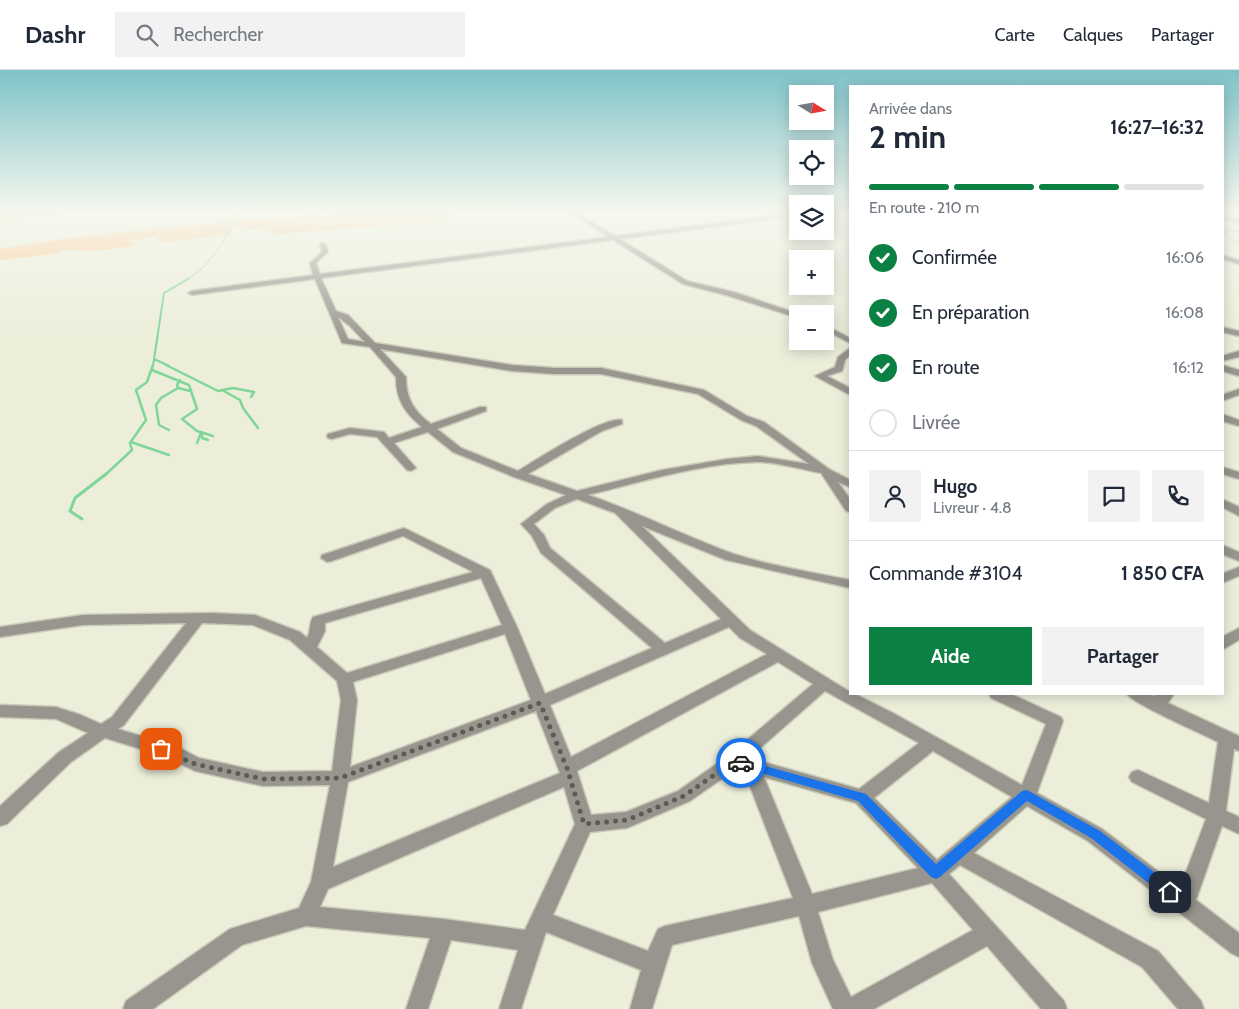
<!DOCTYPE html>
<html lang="fr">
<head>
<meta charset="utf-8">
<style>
  body { margin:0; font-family:Cabin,sans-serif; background:#f2f2f3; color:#1f2937; height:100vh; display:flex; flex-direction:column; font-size:19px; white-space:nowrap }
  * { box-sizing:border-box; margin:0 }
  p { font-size:16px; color:#747a83 }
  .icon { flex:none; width:28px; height:28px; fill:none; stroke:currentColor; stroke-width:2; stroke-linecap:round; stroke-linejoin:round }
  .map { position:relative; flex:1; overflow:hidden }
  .sheet { position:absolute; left:849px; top:15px; width:375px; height:610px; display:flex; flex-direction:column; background:#fff; border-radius:0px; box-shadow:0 2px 12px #0003 }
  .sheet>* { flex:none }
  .needle { width:32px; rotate:101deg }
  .controls { position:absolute; left:789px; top:15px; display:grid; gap:10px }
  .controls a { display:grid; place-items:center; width:45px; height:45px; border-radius:0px; background:#fff; box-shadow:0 2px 12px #0003; font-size:25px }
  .pin { position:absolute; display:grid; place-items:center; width:42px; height:42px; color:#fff; margin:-21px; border-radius:10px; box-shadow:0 2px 8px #0006 }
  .courier { position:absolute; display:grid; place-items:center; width:50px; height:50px; margin:-25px; border:4px solid #1a73e8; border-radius:50%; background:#fff; color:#222; box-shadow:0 1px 6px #0007 }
  .head em { font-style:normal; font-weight:700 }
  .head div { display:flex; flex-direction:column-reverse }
  .head { display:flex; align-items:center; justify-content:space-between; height:85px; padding:0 20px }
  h1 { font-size:32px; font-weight:700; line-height:38px }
  .bar { display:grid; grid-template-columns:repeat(4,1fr); gap:8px 5px; align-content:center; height:60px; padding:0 20px }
  .bar i { height:6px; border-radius:4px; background:#e0e1e3 }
  .bar .current { background:#0b8043 }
  .bar p { grid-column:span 4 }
  .line { display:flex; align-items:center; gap:12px; padding:0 20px; border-top:1px solid #e0e1e3 }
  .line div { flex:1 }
  .round { display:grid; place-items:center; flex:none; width:52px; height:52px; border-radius:0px; background:#f2f2f3 }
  ol { padding:0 20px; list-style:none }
  li { display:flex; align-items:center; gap:15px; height:55px }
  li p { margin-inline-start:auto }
  li .icon { padding:5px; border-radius:50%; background:#0b8043; color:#fff; stroke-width:4 }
  li:last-child { color:#747a83 }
  li i { width:28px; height:28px; border:2px solid #e0e1e3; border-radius:50% }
  .primary-button { display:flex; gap:10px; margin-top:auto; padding:10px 20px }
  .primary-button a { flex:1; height:58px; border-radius:0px; background:#0b8043; color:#fff; font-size:20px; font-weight:700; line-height:58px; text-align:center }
  .primary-button a+a { background:#f2f2f3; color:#1f2937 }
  header { display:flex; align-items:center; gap:30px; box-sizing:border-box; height:70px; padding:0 25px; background:#fff; border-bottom:1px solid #e0e1e3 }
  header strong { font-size:24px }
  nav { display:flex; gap:28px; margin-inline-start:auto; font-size:18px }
  .search { width:350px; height:45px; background:#f2f2f3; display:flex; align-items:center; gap:12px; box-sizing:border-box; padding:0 18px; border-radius:0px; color:#747a83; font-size:19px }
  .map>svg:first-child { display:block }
</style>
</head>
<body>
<header>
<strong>Dashr</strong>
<div class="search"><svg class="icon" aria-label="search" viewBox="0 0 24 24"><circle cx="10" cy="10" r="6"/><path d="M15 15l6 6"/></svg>Rechercher</div>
<nav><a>Carte</a><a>Calques</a><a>Partager</a></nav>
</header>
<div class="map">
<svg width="1239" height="939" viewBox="0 0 1239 939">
  <rect width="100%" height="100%" fill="#eceeda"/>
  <g fill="#fbc488">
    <path d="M0,142H87L0,150Z"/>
    <path d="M398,142H433L454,146L441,151L280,164L269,162L265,159L241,160L242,156L232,158L233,162L229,165L165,172L158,171L157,167C144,168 132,171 119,171L136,172L133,176C116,179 98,181 80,181C72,181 64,178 56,181L63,182L59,183L0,190V179L63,169L170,157L313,145L319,146L315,148L342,144Z"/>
  </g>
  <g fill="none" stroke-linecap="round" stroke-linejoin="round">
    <g stroke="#7fd698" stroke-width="1">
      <path d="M0,145L29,142"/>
      <path d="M1222,160L1239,162"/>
      <path d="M1222,163L1239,173"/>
      <path d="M186,210C212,195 226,168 239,142"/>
    </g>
    <g stroke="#7fd698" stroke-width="2">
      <path d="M154,289L169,296"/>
      <path d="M153,296L164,223L188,209"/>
    </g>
    <g stroke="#7fd698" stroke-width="2.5">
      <path d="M166,295L218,321L233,318L254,322L251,327"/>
      <path d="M152,300L189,315L197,339L182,349L197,361L213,366"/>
      <path d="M180,310L177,315L178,318L190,321"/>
      <path d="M222,320L240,330L243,338L258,358"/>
      <path d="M169,360L159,355L156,335L161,328L178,318"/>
      <path d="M202,362V368L208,370"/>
      <path d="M131,372L169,385"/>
      <path d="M197,373L201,363"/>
      <path d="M105,405L132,380L130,373L146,350L136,320L147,312L153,295"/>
    </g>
    <path stroke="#7fd698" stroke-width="3" d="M82,449L70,441L75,428L106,404"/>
    <defs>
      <g id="minor">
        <path d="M570,142H576L615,166L798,142V146L620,169L687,211L734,222L799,244L798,248L729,226L683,214L613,170L321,208L336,241L348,245L375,273L512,295L555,298H601L704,320L747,346L764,352L829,399L850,410V417L838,412L850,429V442L846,441L821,403C800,399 778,392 757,392C702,393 641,412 588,425C638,442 684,466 734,484C771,496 812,502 850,510V518L726,490L642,456L750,560L850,622V624H855L893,643L1022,715L1046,654L991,628L989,624H1011L1061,647L1063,651L1037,723L1102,759L1180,818L1206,749L1132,712L1129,707L1132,702L1138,700L1209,733L1218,672C1203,664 1133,634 1127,624H1149L1154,626L1157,624H1174L1168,633L1239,666V681L1234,679L1226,741L1239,747V764L1222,756L1196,830L1239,863V887L1231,883L1088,771L1027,736L974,783L1158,881L1201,931L1204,939H1178L1142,897L960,795L949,804L1064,931L1067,939H1041L987,876L874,939H833L812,893L799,846L672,875L652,939H630L641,900L546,862L521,939H499L518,880L451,870L428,939H406L430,868L306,856L242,875L153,939H123L126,931L230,859L299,838L311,812L330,715L263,716L195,701L167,687L105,668L71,692L7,754L0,756V736L59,682L88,663L56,649L0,647V635L56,637L81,645L101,654L112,647L186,553L83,555L0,567V557L83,545L212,543L255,545L300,562L307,568C311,561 309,553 313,547L473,502L403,466L332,491L327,492L321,488L322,485L404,458L490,500L517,557L545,624L652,578L541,483L532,466L521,454L547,434L566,425L514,407L453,382L428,362L394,373L416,398L411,401L407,400L377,367L350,364L332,369L328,368L327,366L328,364L350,358L384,362L389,368L422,357C405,343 396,330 396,307L370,277L342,273L315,209L192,225L188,223L192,221L313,205L310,193L322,182L320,175L323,173L326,175L328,182L316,193L320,204L608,167ZM338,247L350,256L365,272L348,269ZM380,279L512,301L555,304H601L698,324L741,350L756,356L809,394L758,386L727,389L662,400L577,421L528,404L602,361L622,354V350C604,346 536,390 518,401L461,378L437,359L486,341V337H480L431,354C414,341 406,329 406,307ZM577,429L615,443L721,549L665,573L550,478L544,465L534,454L555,438ZM481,508L502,555L347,603L317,577L325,561V553ZM202,553L253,555L290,570L337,611L341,630L332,701L263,702L199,688L178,677L118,659L124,655ZM729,557L740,568L767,584L571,687L550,635ZM505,564L531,630L350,697L357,630L353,612ZM778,592L813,614L728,686L678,721L626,742L591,745L577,701ZM825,621L919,673L859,719L749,688ZM536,641L560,703L333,797L348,712ZM933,681L1012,727L937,790L874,728ZM736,699L744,701L793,828L665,856L658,859L648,881L553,845L590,762L627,758L690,731ZM764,707L856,733L918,798L812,824ZM564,717L575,754L525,860L444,849L320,837L328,819ZM932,813L973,860L851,927L833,890L818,842Z"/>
        <path d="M1222,145L1239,149V153L1222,149Z"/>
        <path d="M1222,185L1239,190V194L1222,189Z"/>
        <path d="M825,255L850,268V273L825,260Z"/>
        <path d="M1222,257L1239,261V266L1222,262Z"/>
        <path d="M850,278V285L845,290L842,301L827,306L850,318V325L815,306L835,297L838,287Z"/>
        <path d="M1239,281V287L1222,291V286Z"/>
        <path d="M1222,295L1239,300V306L1222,301Z"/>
        <path d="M1239,319V325L1222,331V325Z"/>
        <path d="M1222,344L1239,350V356L1222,351Z"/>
        <path d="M1222,397L1239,402V409L1222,404Z"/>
        <path d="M1222,429L1239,437V446L1222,437Z"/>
        <path d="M1222,475L1239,482V491L1222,484Z"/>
        <path d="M1239,497V506L1222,513V504Z"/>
        <path d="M1239,558V570L1222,580V567Z"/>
      </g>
    </defs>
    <use href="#minor" stroke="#c8cab8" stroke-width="3"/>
    <use href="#minor" fill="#98958e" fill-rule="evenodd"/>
  </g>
  <linearGradient id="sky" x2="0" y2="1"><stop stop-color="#7ec2c8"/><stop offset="0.52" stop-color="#f6f7ee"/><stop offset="1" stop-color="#f6f7ee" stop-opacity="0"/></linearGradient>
  <rect width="1239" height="273" fill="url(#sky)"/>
  <path fill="#1a73e8" d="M741,689L866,724L936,794L1022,721L1027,720L1100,761L1174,817L1176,822L1174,826L1170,828L1165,826L1091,768L1027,731L940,807L936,809L931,807L858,731L737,696L735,693L737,690Z"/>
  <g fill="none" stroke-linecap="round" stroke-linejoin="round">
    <path stroke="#5b5c52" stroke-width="5" stroke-dasharray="0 9" d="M161,679L195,694L263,709L340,708L540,633L567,698L584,754L627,750L684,726L734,691L741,693"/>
  </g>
</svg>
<div class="controls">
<a><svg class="needle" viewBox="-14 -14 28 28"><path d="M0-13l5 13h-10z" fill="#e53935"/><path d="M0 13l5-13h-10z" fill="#747a83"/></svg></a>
<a><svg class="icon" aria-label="locate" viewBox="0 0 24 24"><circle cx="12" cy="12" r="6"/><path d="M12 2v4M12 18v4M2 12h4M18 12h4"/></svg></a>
<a><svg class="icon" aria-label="layers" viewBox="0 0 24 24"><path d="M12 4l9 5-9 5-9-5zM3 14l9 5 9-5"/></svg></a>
<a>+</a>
<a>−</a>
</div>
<div class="pin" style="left:161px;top:679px;background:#ea580c"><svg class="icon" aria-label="bag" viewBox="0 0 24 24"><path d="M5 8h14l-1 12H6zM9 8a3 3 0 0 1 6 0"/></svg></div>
<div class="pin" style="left:1170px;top:822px;background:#1f2937"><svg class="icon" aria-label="home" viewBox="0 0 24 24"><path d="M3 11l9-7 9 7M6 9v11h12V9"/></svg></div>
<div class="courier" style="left:741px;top:693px"><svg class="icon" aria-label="car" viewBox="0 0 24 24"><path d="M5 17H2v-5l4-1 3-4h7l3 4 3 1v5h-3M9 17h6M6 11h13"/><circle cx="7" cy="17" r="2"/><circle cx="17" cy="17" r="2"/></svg></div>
<section class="sheet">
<div class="head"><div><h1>2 min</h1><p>Arrivée dans</p></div><em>16:27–16:32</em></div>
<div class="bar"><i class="current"></i><i class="current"></i><i class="current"></i><i></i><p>En route · 210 m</p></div>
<ol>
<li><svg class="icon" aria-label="check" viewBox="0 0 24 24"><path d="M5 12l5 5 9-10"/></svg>Confirmée<p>16:06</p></li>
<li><svg class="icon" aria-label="check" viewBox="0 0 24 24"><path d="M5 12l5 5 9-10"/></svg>En préparation<p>16:08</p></li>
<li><svg class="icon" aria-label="check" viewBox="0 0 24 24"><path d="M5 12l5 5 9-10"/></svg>En route<p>16:12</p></li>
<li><i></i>Livrée</li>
</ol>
<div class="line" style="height:90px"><a class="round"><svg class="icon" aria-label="person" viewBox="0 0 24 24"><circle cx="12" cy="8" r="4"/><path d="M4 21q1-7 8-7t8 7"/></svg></a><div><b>Hugo</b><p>Livreur · 4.8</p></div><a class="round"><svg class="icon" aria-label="chat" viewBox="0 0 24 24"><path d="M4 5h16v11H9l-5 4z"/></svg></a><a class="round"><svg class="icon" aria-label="phone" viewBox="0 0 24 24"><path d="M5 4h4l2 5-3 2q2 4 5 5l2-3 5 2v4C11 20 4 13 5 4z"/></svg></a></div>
<div class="line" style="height:65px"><div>Commande #3104</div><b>1 850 CFA</b></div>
<div class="primary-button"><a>Aide</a><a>Partager</a></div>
</section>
</div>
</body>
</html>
